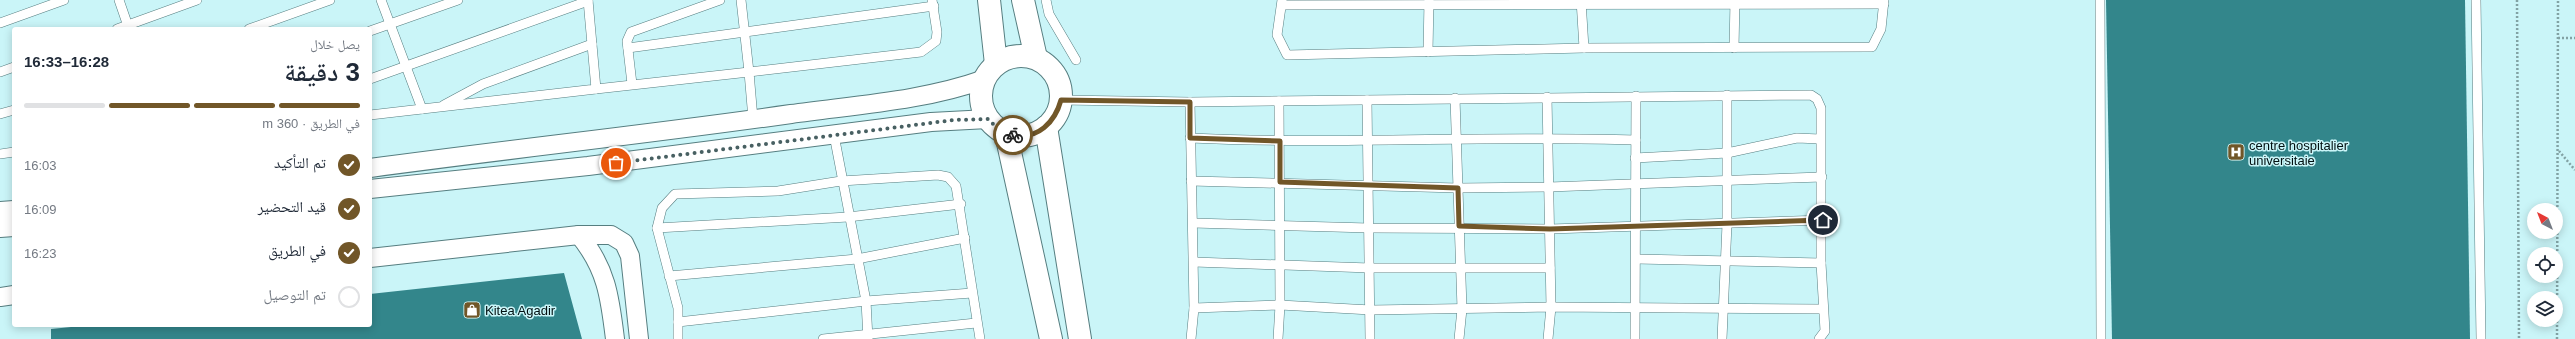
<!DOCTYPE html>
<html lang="ar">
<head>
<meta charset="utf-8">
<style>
  body { margin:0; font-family:Helvetica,"Noto Naskh Arabic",sans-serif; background:#f6f6f7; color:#1f2937; direction:rtl; height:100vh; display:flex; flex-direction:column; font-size:15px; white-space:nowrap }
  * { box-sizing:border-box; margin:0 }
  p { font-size:13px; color:#747a83 }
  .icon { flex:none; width:22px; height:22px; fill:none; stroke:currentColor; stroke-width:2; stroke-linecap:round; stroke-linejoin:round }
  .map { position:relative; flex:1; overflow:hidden; direction:ltr }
  .panel { position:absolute; left:12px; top:27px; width:360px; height:300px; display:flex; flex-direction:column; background:#fff; border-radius:4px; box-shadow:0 2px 10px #0003; direction:rtl }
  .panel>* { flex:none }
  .needle { width:26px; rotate:318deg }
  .tools { position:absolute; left:2527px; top:203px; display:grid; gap:8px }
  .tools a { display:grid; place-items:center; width:36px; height:36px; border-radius:50%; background:#fff; box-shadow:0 2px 10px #0003; font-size:20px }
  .pin { position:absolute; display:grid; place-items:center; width:34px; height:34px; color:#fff; margin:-17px; border:2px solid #fff; border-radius:50%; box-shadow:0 1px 4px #0007 }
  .courier { position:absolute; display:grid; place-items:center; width:40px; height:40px; margin:-20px; border:3px solid #715628; border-radius:50%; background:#fff; color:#222; box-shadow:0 1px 5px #0007 }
  .overview em { font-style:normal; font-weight:600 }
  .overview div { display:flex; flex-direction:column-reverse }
  .overview { display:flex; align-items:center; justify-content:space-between; height:68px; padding:0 12px }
  h1 { font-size:26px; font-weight:600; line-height:30px }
  .bar { display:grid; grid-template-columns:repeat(4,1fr); gap:6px 4px; align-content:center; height:48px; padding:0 12px }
  .bar i { height:5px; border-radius:3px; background:#e0e1e3 }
  .bar .active { background:#715628 }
  .bar p { grid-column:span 4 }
  ol { padding:0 12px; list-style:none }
  li { display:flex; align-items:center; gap:12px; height:44px }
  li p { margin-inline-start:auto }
  li .icon { padding:4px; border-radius:50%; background:#715628; color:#fff; stroke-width:4 }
  li:last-child { color:#747a83 }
  li i { width:22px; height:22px; border:2px solid #e0e1e3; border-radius:50% }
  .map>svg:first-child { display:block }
</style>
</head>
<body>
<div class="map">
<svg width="2575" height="339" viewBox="0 0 2575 339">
  <rect width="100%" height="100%" fill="#caf5f8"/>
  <g fill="#33868b">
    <path d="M2106,0H2465L2470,339H2112Z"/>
    <path d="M564,273L582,339H51V329L91,325H370V294Z"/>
  </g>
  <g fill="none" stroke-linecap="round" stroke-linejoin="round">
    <defs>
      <g id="service">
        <path d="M119,0L129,29"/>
        <path d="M381,0L422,109"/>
        <path d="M741,0L749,72L921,52L936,41L937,32L932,0"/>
        <path d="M1046,0L1049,14L1076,60"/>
        <path d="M1282,0L1277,35L1287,55L1584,48L1872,47L1881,29L1884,0"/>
        <path d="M1581,0L1584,48"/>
        <path d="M2100,0L2101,339"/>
        <path d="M2476,0L2481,339"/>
        <path d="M1282,5L1884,4"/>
        <path d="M0,23L64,0"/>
        <path d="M117,29L197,0"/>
        <path d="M249,29L330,0"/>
        <path d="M370,31L458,0"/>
        <path d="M628,48L934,6"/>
        <path d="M1734,48L1735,0"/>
        <path d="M1428,52L1429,0"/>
        <path d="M0,72L14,67"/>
        <path d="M370,79L588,1"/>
        <path d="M632,84L627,41L631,32L720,0"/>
        <path d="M596,89L749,72L753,119"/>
        <path d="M1547,97L1551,307L1548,339"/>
        <path d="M1455,98L1462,309L1459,339"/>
        <path d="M1061,100L1190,102L1811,95L1817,99L1821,108V263L1825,331L1819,339"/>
        <path d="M1367,100L1370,339"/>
        <path d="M1190,102L1194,308L1191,339"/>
        <path d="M444,105L483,84L592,44"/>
        <path d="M0,114L14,110"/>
        <path d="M370,115L596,89L588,0"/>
        <path d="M834,135L866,301L868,339"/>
        <path d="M1190,138C1339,145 1487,135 1636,140"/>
        <path d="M0,154L14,152"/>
        <path d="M1635,158L1727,153L1797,138L1820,139"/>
        <path d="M1191,181L1458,188L1549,187L1822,177"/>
        <path d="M1193,223L1369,228L1550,229L1823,220"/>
        <path d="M657,228L848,217L961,204"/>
        <path d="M1636,259L1821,263"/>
        <path d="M1194,262L1370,268H1550"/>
        <path d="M669,276L857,259L965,238"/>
        <path d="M1194,308L1280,305L1371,310L1551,307L1823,309"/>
        <path d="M678,322L866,301L972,293"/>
        <path d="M678,339V308L657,228L662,208L675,194L778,191L841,181L938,175L948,177L956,186L980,339"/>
        <path d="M823,339L976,323"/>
        <path d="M1278,339L1280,305L1279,101"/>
        <path d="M1635,339L1636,96"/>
        <path d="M1722,339L1727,224V95"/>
      </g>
      <g id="minor">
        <path d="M370,168C510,149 651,134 791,114C855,105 924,101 985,79"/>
        <path d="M370,189L588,166L931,122L988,119"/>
        <path d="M0,211L14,210"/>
        <path d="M0,228L14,227"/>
        <path d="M579,235C607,269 610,298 615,339"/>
        <path d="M370,258L579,235H611L624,243L630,256L639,339"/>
        <path d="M0,297L14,295"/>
      </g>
      <g id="tertiary">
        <path d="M989,0L996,64"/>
        <path d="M1023,0L1036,58"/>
        <circle cx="1021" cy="96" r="40"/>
        <path d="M1046,127L1080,339"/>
        <path d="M1006,134L1051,339"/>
      </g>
    </defs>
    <use href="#service" stroke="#567e80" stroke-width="10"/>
    <use href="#minor" stroke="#567e80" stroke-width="20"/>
    <use href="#tertiary" stroke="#567e80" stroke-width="24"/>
    <g stroke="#82a2a4" stroke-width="2.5" stroke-dasharray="2 2" stroke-linecap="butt">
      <path d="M2517,0L2519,339"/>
      <path d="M2558,38H2575"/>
      <path d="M2559,151L2575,170"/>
      <path d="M2557,339L2558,0"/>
    </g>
    <use href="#service" stroke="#fff" stroke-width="9"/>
    <use href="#minor" stroke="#fff" stroke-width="18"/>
    <use href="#tertiary" stroke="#fff" stroke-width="22"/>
  </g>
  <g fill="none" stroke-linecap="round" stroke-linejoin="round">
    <path stroke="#486062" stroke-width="4" stroke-dasharray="0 7.2" d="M616,163L954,120L988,119L997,128L1013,135"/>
    <path stroke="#715628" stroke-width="5" d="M1013,135C1038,140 1055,122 1061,100L1190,102V138L1280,141V182L1458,188L1459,226L1550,229L1823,220"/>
  </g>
  <defs>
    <symbol id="hospital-square" viewBox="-11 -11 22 22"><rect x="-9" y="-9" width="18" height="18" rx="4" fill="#715628" stroke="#caf5f8"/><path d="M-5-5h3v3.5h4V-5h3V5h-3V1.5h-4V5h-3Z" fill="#fff"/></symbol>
    <symbol id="shop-square" viewBox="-11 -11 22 22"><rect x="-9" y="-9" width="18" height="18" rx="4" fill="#715628" stroke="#caf5f8"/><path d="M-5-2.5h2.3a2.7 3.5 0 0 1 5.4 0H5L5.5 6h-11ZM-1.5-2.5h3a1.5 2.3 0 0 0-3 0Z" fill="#fff"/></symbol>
  </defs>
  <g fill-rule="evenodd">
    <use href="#hospital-square" x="2226" y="142" width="20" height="20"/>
    <use href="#shop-square" x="462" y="300" width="20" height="20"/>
  </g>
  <g text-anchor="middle" stroke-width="3" stroke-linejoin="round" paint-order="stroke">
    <g font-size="13" fill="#021011" stroke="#caf5f8" text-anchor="start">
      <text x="2249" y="150">centre hospitalier<tspan x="2249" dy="15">universitaie</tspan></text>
      <text x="485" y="315">Kitea Agadir</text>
    </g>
  </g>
</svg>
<div class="tools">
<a><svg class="needle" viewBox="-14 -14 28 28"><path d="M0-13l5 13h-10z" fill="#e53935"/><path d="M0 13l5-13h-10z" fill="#747a83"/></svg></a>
<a><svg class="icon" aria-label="locate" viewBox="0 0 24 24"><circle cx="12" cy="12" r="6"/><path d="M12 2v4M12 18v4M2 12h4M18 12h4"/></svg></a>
<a><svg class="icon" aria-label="layers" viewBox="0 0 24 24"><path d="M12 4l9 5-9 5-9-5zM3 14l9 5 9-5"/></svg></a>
</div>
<div class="pin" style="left:616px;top:163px;background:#ea580c"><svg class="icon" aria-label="bag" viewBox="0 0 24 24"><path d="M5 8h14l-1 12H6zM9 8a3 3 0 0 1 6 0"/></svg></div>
<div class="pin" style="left:1823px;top:220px;background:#1f2937"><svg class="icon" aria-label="home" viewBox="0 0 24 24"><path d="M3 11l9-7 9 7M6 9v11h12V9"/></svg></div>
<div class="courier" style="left:1013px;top:135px"><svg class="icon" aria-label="bike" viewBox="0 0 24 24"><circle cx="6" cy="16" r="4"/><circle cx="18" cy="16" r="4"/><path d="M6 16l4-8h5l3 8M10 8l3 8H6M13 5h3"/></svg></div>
<section class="panel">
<div class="overview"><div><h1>3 دقيقة</h1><p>يصل خلال</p></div><em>16:28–16:33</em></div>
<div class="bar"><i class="active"></i><i class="active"></i><i class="active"></i><i></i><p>في الطريق · 360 m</p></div>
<ol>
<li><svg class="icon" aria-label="check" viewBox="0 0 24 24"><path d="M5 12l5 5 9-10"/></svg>تم التأكيد<p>16:03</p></li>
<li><svg class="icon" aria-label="check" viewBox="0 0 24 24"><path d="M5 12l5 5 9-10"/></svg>قيد التحضير<p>16:09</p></li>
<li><svg class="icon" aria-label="check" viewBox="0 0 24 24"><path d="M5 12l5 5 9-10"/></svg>في الطريق<p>16:23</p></li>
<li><i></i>تم التوصيل</li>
</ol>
</section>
</div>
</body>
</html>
